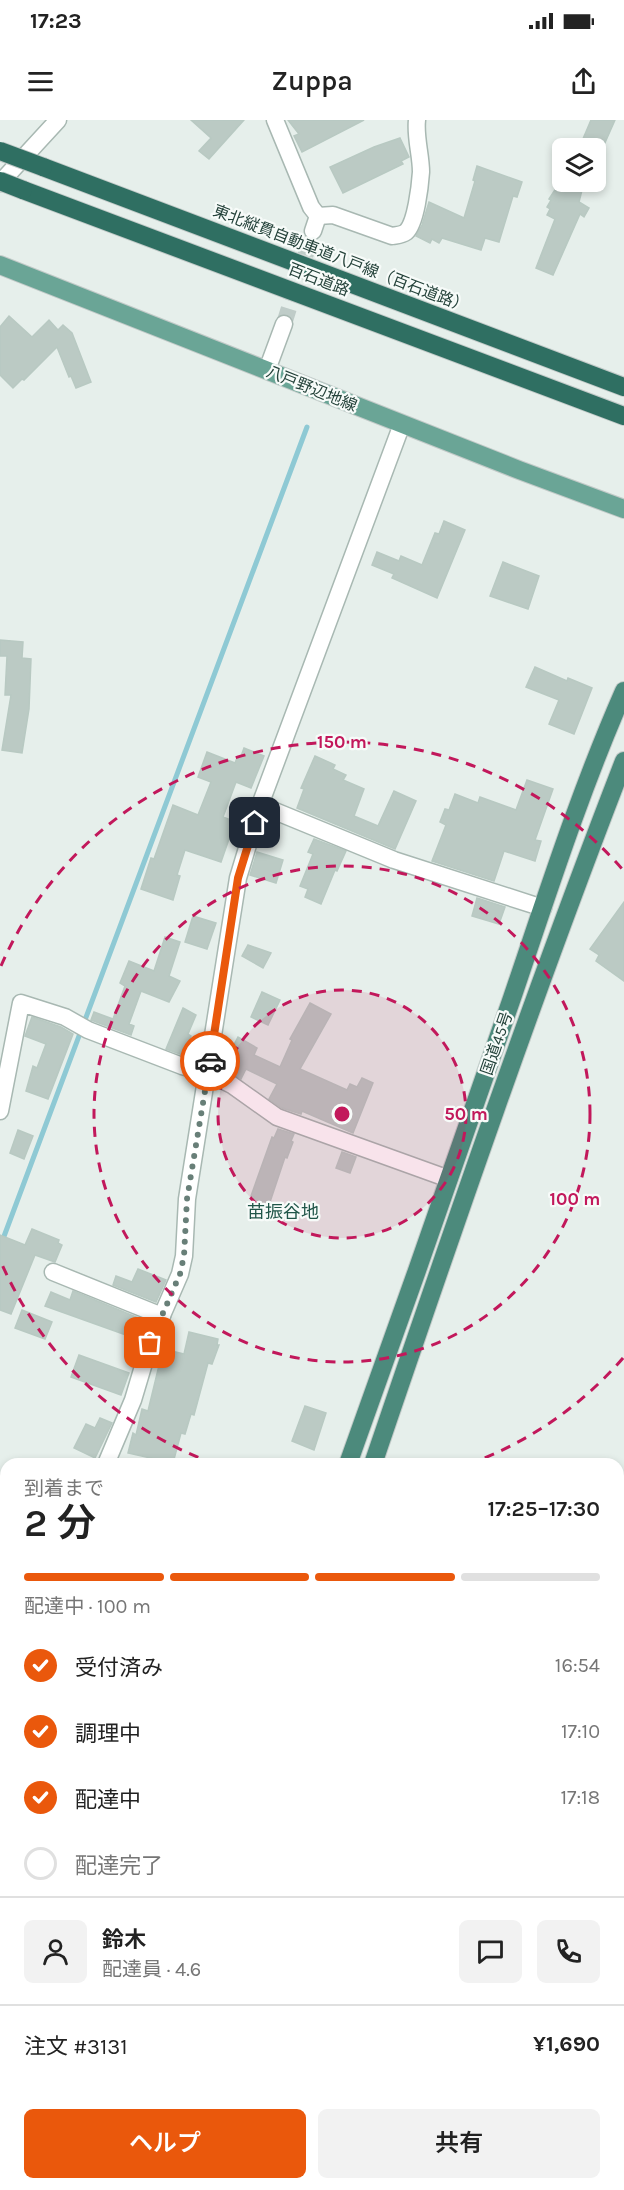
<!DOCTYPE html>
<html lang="ja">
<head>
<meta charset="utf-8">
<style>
  body { margin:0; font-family:Karla,"Noto Sans JP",sans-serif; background:#f2f2f2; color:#222; height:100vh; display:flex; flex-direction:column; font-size:22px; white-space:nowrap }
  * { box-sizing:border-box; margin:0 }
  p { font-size:20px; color:#767676 }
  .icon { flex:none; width:33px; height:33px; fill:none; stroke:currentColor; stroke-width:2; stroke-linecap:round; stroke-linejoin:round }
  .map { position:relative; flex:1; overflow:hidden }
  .sheet { position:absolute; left:0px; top:1338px; width:624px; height:732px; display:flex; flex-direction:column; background:#fff; border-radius:18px 18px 0 0; box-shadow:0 3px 9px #0003 }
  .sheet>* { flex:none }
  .fabs { position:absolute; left:552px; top:18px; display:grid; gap:12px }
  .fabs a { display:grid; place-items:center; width:54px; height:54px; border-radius:9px; background:#fff; box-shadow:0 3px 9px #0003; font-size:30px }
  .pin { position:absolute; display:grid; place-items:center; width:51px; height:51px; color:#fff; margin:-26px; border-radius:12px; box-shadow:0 3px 9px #0006 }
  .courier { position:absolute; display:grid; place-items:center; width:60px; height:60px; margin:-30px; border:4px solid #ea580c; border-radius:50%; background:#fff; color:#222; box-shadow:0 2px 8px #0007 }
  .summary em { font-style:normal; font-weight:600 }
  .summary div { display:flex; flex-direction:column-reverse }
  .summary { display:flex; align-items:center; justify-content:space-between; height:102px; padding:0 24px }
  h1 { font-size:39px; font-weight:600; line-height:45px }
  .bar { display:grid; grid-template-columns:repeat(4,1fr); gap:9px 6px; align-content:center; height:72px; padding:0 24px }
  .bar i { height:8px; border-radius:4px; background:#e0e0e0 }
  .bar .selected { background:#ea580c }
  .bar p { grid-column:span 4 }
  .line { display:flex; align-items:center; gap:15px; padding:0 24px; border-top:2px solid #e0e0e0 }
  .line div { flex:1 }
  .round { display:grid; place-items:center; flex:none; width:63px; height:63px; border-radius:9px; background:#f2f2f2 }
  ol { padding:0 24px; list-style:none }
  li { display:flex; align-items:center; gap:18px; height:66px }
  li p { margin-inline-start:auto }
  li .icon { padding:6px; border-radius:50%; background:#ea580c; color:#fff; stroke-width:4 }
  li:last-child { color:#767676 }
  li i { width:33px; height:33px; border:3px solid #e0e0e0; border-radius:50% }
  .primary-button { display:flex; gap:12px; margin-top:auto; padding:12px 24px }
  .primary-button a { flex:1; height:69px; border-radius:9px; background:#ea580c; color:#fff; font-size:24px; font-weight:600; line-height:69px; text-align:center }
  .primary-button a+a { background:#f2f2f2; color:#222 }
  .status { display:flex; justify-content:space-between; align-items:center; height:42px; padding:0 30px; background:#fff; direction:ltr }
  .status svg { height:16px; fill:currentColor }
  header { display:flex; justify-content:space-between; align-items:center; height:78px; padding:0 24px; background:#fff; font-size:27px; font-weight:600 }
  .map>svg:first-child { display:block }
</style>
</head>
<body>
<div class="status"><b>17:23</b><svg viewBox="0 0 49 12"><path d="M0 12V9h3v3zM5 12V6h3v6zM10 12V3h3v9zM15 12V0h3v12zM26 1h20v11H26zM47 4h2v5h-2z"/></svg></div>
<header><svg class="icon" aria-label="menu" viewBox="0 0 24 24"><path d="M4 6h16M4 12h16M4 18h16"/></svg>Zuppa<svg class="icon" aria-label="share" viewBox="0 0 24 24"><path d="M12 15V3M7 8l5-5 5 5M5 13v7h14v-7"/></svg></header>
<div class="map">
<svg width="624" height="2070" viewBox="0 0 624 2070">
  <rect width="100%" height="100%" fill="#e6efeb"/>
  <path fill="#d4dfda" d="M0,1761L6,1765V2064H109L107,2070H0Z"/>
  <path fill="#bfe0c8" d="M0,2026L6,2028V2064H52L51,2070H0Z"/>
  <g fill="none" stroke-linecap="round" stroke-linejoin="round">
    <path stroke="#8ec9d4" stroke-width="5" d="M0,1127L307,307"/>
  </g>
  <g fill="#bbcac4" stroke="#b8c9c2" stroke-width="1.5">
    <path d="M191,0H244L209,39L199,31L211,18Z"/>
    <path d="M288,0H364L302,32L294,16L299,14Z"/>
    <path d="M591,0H615L600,34L596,32V28L580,26Z"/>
    <path d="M400,18L409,37L401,41L403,44L343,73L330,47L374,27Z"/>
    <path d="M477,46L522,62L517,77L513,76L499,122L485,118L481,130L442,118L439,123L432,119L430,123L416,116L422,105L429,82L464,98L475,61L473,60Z"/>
    <path d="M562,59V62H568L582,70L579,82L589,88L584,97L580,94L553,155L536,148L555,99L547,95L550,89L547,87L551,80L549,79Z"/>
    <path d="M9,196L32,217L49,200L58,210L63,205L72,213L91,262L76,268L71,256L69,257L57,227L24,260L22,259L13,268L0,255V207Z"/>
    <path d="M444,401L465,410L437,478L392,458L394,454L372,445L377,432L399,441L401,436L422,445L435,413L439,414Z"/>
    <path d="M503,442L539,456L528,489L490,476Z"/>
    <path d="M0,520L23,522L22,538L31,539L29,589L22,633L2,630L11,575H5L7,536H0Z"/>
    <path d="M535,547L567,561L568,558L592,568L574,614L549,604L559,580L526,567Z"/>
    <path d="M244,628L264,636L251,668L236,662L223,697L241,704L235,721L229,719L221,742L185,730L177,755L180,756L173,780L141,769L151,738L154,739L173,685L198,695L211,662L198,657L207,632L235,643L237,638L240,639Z"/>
    <path d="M315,636L335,645L333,649L346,655L343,660L364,669L354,696L378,706L394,671L416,681L395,729L297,688L304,669L301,668Z"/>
    <path d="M527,660L553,669L535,720L541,721L535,741L504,731L494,761L432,741L446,705L440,702L445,689L449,690L455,674L478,683L480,677L516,690Z"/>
    <path d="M314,719L346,731L337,751L335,750L321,784L305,777L308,769L300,766L313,734L308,732Z"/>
    <path d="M257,732L283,740L276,763L250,755Z"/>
    <path d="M477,778L505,787L499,804L472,796Z"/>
    <path d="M624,782V861L596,841L599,835L590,829Z"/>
    <path d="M193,796L216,803L207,829L185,822Z"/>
    <path d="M165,817L180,822L169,856L180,861L169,882L141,871L129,904L134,906L131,915L91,900L94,892L113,899L125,866L120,863L129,841L154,851Z"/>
    <path d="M248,825L271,833L263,848L242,836Z"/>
    <path d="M262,872L280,880L268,905L251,897Z"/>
    <path d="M310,883L331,894L300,949L347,970L350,964L357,967L362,958L373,963L353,1013L302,991L301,994L282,988L269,979L277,964L246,949L241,959L225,950L227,945L224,943L238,917L257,928L254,935L280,947L292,920L290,919Z"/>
    <path d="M183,888L196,895L188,914L191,916L183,935L166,929Z"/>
    <path d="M32,897L61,907L73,914L48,979L26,971L33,946L37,948L46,924L25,916Z"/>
    <path d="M278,1009L294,1014L291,1021L293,1022L287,1038L285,1037L267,1091L251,1085L254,1077L251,1076L272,1017L274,1018Z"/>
    <path d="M18,1010L33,1016L24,1039L10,1033Z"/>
    <path d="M342,1032L356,1037L350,1053L336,1048Z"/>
    <path d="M32,1109L59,1120L58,1123L62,1125L55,1142L35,1135L11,1194L0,1190V1115L25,1125Z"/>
    <path d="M138,1149L166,1160L156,1182L113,1165L116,1156L132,1162Z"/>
    <path d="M73,1171L148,1202L140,1220L45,1186L51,1172L70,1180Z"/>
    <path d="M22,1190L52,1202L45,1219L15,1208Z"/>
    <path d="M189,1212L218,1219L217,1225H219L212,1244L208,1243L194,1295L191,1294L185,1314L181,1313L173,1343L128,1333L133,1313L136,1315L142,1289L148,1291L163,1229L184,1234Z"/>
    <path d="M79,1235L129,1253L121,1275L71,1257Z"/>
    <path d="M305,1286L326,1293L314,1330L292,1321Z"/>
    <path d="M100,1298L112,1303L95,1338L74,1328L86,1304L95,1308Z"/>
  </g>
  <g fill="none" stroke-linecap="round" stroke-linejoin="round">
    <path stroke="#bfccc8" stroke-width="16" stroke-dasharray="16 8" stroke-linecap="butt" d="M284,204L313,111"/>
    <defs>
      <g id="minor">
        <path d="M275,0L311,87L318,96L313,111"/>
        <path d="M0,63L58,0"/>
        <path d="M318,96L333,95L392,116C398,115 402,115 406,112C416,103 420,66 421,52C421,35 415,17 417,0"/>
        <path d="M267,250L284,204"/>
        <path d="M260,685L394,740L543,788"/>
        <path d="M0,991L21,883L65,897L88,910L182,946L208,953L232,965L277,997L449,1059"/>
        <path d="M53,1152L162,1196"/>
        <path d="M106,1344L133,1280L150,1223L180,1154L184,1136L187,1079L238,758L260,685L402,304"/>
        <path d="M618,1465L624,1456"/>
        <path d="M0,1531L6,1520"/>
        <path d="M0,1761L6,1765"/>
        <path d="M618,1813L624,1810"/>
        <path d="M324,2070L326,2064"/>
      </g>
      <path id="secondary" d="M107,2070L109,2064"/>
      <path id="primary" d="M0,145L519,350L624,389"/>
      <g id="trunk">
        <path d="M348,1344C404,1189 458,1034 512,878C547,775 580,671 624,571"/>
        <path d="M373,1344C453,1109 534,873 624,641"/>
        <path d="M0,1628L6,1633"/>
        <path d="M517,2064L524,2070"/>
      </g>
      <g id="motorway">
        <path d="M43,47L624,267"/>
        <path d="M23,70L624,296"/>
      </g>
    </defs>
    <use href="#minor" stroke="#a8b8b2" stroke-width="19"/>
    <use href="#secondary" stroke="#a4bbb3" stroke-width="20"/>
    <use href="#primary" stroke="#c2cac8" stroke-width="20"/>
    <use href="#trunk" stroke="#c2cac8" stroke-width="20"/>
    <use href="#motorway" stroke="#c2cac8" stroke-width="20"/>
    <use href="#minor" stroke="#fff" stroke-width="16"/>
    <use href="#secondary" stroke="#fff" stroke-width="18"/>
    <use href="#primary" stroke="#6aa596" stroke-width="18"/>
    <use href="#trunk" stroke="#4c8a7c" stroke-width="18"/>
    <use href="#motorway" stroke="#2f6f62" stroke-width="18"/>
    <defs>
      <g id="motorway-bridge">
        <path d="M0,31L43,47"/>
        <path d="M0,61L23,70"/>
      </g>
    </defs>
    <use href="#motorway-bridge" stroke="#c2cac8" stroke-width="20" stroke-linecap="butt"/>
    <use href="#motorway-bridge" stroke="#2f6f62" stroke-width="18"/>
  </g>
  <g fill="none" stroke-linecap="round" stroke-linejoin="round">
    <path stroke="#687f78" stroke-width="6" stroke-dasharray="0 10.8" d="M150,1223L180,1154L184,1136L187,1079L210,941"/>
    <path stroke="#ea580c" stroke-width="8" d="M210,941L238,758L255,703"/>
  </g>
  <circle cx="342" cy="994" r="124" fill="#c2185b" fill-opacity=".12"/>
  <g fill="none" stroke="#c2185b" stroke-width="3" stroke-dasharray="10 8">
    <circle cx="342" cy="994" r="124"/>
    <circle cx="342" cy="994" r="248"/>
    <path d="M623 1238A372 372 0 0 1 469 1344M215 1344A372 372 0 0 1 1 1142M1 846A372 372 0 0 1 623 750"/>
  </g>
  <g text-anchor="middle" stroke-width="4.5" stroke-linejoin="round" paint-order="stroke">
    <g font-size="16" fill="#24423a" stroke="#f7fbf9">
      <text transform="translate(341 138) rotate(21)" y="6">東北縦貫自動車道八戸線（百石道路）</text>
      <text transform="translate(319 159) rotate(21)" y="6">百石道路</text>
      <text transform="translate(312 268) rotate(22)" y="6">八戸野辺地線</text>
      <text transform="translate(496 923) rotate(-71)" y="6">国道45号</text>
    </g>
    <g font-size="18" fill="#1f5548" stroke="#f7fbf9">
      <text x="283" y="1098">苗振谷地</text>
    </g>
  </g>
  <circle cx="342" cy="994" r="9" fill="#c2185b" stroke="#f7fbf9" stroke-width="3"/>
  <g font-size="18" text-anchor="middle" font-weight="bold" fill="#c2185b" stroke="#f7fbf9" stroke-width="4.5" stroke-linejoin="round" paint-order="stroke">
    <text x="342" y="628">150 m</text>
    <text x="466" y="1000">50 m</text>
    <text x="575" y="1085">100 m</text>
  </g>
</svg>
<div class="fabs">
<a><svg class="icon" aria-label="layers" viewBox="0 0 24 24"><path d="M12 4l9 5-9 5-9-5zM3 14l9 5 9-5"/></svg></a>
</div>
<div class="pin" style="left:150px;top:1223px;background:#ea580c"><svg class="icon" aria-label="bag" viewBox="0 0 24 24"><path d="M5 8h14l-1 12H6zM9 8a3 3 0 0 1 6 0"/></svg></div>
<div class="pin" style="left:255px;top:703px;background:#1f2937"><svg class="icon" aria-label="home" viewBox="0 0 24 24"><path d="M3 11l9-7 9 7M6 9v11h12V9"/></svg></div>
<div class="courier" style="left:210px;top:941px"><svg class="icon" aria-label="car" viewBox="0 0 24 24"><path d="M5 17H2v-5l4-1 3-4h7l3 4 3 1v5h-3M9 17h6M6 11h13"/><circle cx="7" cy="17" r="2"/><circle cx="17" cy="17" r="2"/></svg></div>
<section class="sheet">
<div class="summary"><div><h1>2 分</h1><p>到着まで</p></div><em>17:25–17:30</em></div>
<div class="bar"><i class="selected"></i><i class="selected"></i><i class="selected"></i><i></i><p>配達中 · 100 m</p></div>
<ol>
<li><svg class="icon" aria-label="check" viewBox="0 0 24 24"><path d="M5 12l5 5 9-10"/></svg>受付済み<p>16:54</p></li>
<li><svg class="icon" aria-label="check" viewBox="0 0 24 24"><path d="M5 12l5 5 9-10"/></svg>調理中<p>17:10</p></li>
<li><svg class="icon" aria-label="check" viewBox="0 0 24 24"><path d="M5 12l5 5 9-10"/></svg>配達中<p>17:18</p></li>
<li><i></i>配達完了</li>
</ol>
<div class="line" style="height:108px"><a class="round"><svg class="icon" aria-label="person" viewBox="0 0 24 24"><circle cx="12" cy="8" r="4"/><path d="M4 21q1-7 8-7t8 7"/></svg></a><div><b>鈴木</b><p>配達員 · 4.6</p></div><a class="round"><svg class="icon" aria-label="chat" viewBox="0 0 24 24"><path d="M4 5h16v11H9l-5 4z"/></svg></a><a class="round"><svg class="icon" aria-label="phone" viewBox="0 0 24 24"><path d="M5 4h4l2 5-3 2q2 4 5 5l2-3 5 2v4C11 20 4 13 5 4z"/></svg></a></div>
<div class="line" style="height:78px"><div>注文 #3131</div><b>¥1,690</b></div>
<div class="primary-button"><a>ヘルプ</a><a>共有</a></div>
</section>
</div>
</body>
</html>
